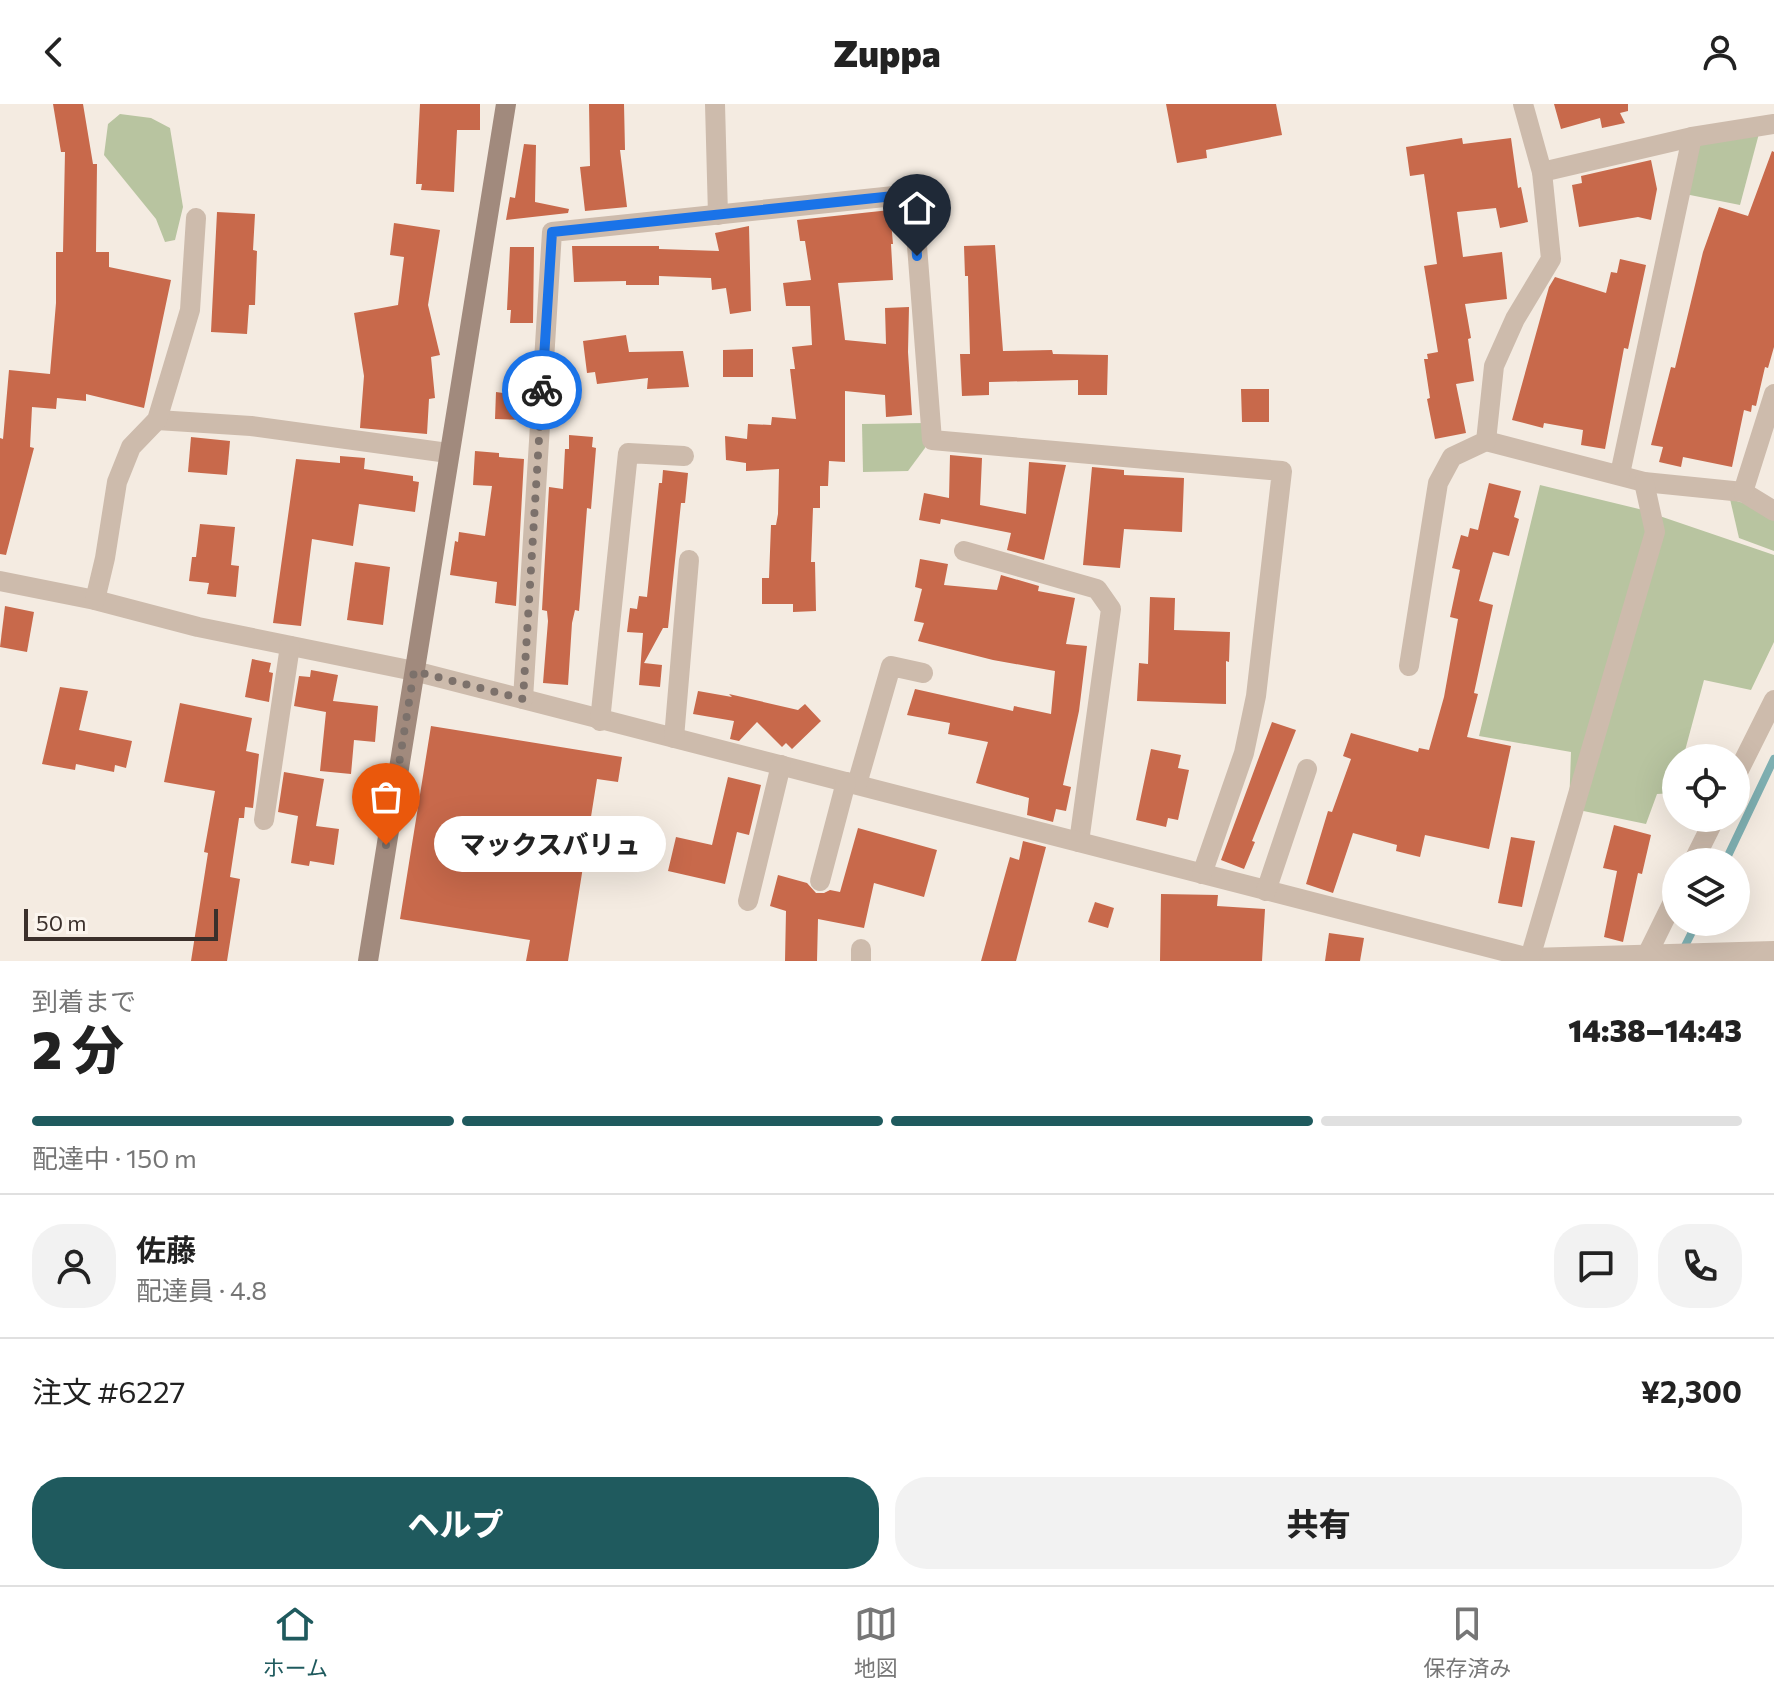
<!DOCTYPE html>
<html lang="ja">
<head>
<meta charset="utf-8">
<style>
  body { margin:0; font-family:Commissioner,"Noto Sans JP",sans-serif; background:#f2f2f2; color:#222; height:100vh; display:flex; flex-direction:column; font-size:30px; white-space:nowrap }
  * { box-sizing:border-box; margin:0 }
  p { font-size:26px; color:#767676 }
  .icon { flex:none; width:44px; height:44px; fill:none; stroke:currentColor; stroke-width:2; stroke-linecap:round; stroke-linejoin:round }
  .map { position:relative; height:857px; overflow:hidden }
  .drawer { display:flex; flex-direction:column; background:#fff; flex:1 }
  .drawer>* { flex:none }
  .fabs { position:absolute; left:1662px; top:640px; display:grid; gap:16px }
  .fabs a { display:grid; place-items:center; width:88px; height:88px; border-radius:50%; background:#fff; box-shadow:0 8px 32px #0002; font-size:40px }
  .scale { position:absolute; left:24px; bottom:20px; width:194px; box-sizing:border-box; padding-left:8px; border:4px solid #3b302b; border-top:0; font-size:22px; line-height:28px; white-space:nowrap; color:#3b302b; -webkit-text-stroke:6px #fbf5ee; paint-order:stroke }
  .pin { position:absolute; display:grid; place-items:center; width:68px; height:68px; color:#fff; margin:-82px -34px; border-radius:50% 50% 50% 0; rotate:-45deg; box-shadow:0 0 8px #0007 }
  .pin .icon { rotate:45deg }
  .courier { position:absolute; display:grid; place-items:center; width:80px; height:80px; margin:-40px; border:6px solid #1a73e8; border-radius:50%; background:#fff; color:#222; box-shadow:0 2px 10px #0007 }
  .bubble { position:absolute; height:56px; border-radius:28px; background:#fff; box-shadow:0 8px 32px #0002; font-size:26px; font-weight:800; line-height:56px; text-align:center }
  .summary em { font-style:normal; font-weight:800 }
  .summary div { display:flex; flex-direction:column-reverse }
  .summary { display:flex; align-items:center; justify-content:space-between; height:136px; padding:0 32px }
  h1 { font-size:52px; font-weight:800; line-height:60px }
  .bar { display:grid; grid-template-columns:repeat(4,1fr); gap:12px 8px; align-content:center; height:96px; padding:0 32px }
  .bar i { height:10px; border-radius:6px; background:#e0e0e0 }
  .bar .selected { background:#1f5a5e }
  .bar p { grid-column:span 4 }
  .line { display:flex; align-items:center; gap:20px; padding:0 32px; border-top:2px solid #e0e0e0 }
  .line div { flex:1 }
  .round { display:grid; place-items:center; flex:none; width:84px; height:84px; border-radius:32px; background:#f2f2f2 }
  .cta { display:flex; gap:16px; margin-top:auto; padding:16px 32px }
  .cta a { flex:1; height:92px; border-radius:32px; background:#1f5a5e; color:#fff; font-size:32px; font-weight:800; line-height:92px; text-align:center }
  .cta a+a { background:#f2f2f2; color:#222 }
  header { display:flex; justify-content:space-between; align-items:center; height:104px; padding:0 32px; background:#fff; font-size:36px; font-weight:800 }
  .tab-bar { display:flex; justify-content:space-around; align-items:center; height:112px; border-top:2px solid #e0e0e0; background:#fff; font-size:22px; color:#767676 }
  .tab-bar a { display:grid; justify-items:center; gap:4px }
  .tab-bar .selected { color:#1f5a5e }
  .map>svg:first-child { display:block }
</style>
</head>
<body>
<header><svg class="icon" aria-label="back" viewBox="0 0 24 24"><path d="M15 5l-7 7 7 7"/></svg>Zuppa<svg class="icon" aria-label="person" viewBox="0 0 24 24"><circle cx="12" cy="8" r="4"/><path d="M4 21q1-7 8-7t8 7"/></svg></header>
<div class="map">
<svg width="1774" height="857" viewBox="0 0 1774 857">
  <rect width="100%" height="100%" fill="#f4ebe1"/>
  <g fill="#b8c4a0">
    <path d="M120,10L151,14L170,24L183,103L175,136L165,138L156,115L104,51L108,20Z"/>
    <path d="M1761,22L1740,101L1680,89L1692,33Z"/>
    <path d="M925,319V344L908,367L863,368L862,320Z"/>
    <path d="M1540,381L1639,405L1774,451V538L1751,586L1704,576L1683,654H1676L1674,689L1657,690L1646,720L1569,704L1571,648L1479,632Z"/>
    <path d="M1730,395L1774,408V447L1739,434Z"/>
  </g>
  <g fill="none" stroke-linecap="round" stroke-linejoin="round">
    <g stroke="#7fb0b2" stroke-width="8">
      <path d="M1725,758L1774,655"/>
      <path d="M1683,846L1697,818"/>
    </g>
  </g>
  <g fill="#c8694b">
    <path d="M53,0H83L93,60H97L96,148H109V163L171,176L144,304L86,290V297L57,294L56,305L32,303L30,343L34,344L6,451L0,450V334L3,335L9,266L50,270L56,199V148H63L65,48H61Z"/>
    <path d="M420,0H480V26H457L454,88L421,86L422,80H416Z"/>
    <path d="M589,0H624L625,46H620L627,103L585,107L580,63L590,62Z"/>
    <path d="M1166,0H1276L1282,31L1206,46L1207,54L1177,59Z"/>
    <path d="M1554,0H1628V7L1620,9L1625,19L1602,24L1600,14L1561,25Z"/>
    <path d="M1462,34L1463,40L1511,34L1518,84L1521,83L1528,118L1500,124L1496,104L1457,108L1463,153L1502,148L1507,195L1465,200L1471,234L1468,235L1474,277L1456,280L1466,329L1435,335L1427,295L1430,294L1424,255H1428L1427,250L1438,248L1424,162L1437,160L1424,70L1410,72L1406,43Z"/>
    <path d="M524,40L536,41L535,98L569,105L568,109L506,116L510,93L515,94Z"/>
    <path d="M1772,47L1774,48V243L1768,264L1765,263L1756,302L1752,301L1751,308L1744,306L1732,363L1683,353L1681,363L1659,358L1663,343L1651,341L1671,263L1675,264L1703,148L1719,103L1748,112Z"/>
    <path d="M1651,56L1657,85L1651,116L1638,113L1579,123L1572,81L1582,79L1581,72Z"/>
    <path d="M890,106L893,140H891L893,176L838,179L845,236L886,240L885,204L909,203L908,248L912,311L886,313L885,291L845,287V358L829,357L828,382H820V404H813L811,458H815L816,507L793,508V500H762V474H769L771,421H776L778,410L779,365L746,367V359L726,356L725,332L747,335L748,320L771,321L772,313L796,315L790,265H795L792,243L812,241L810,202H786L783,179L811,176L805,137H800L797,116Z"/>
    <path d="M217,108L255,110L253,146L257,147L255,201H249L247,230L211,228Z"/>
    <path d="M394,119L440,126L428,201L440,251L431,253L435,294L429,295L427,330L360,324L364,272L354,209L398,201L404,153L390,151Z"/>
    <path d="M749,122L751,207L730,210L726,184L712,186L711,174L659,172V181H626V177L574,178L572,142H659V145L719,147L715,129Z"/>
    <path d="M995,141L1003,247L1052,246L1053,250L1108,251L1107,291H1078V276L989,278V291L962,292L960,250H970L968,172H965L964,142Z"/>
    <path d="M510,143H534L533,219H510L511,206H507Z"/>
    <path d="M1620,155L1646,161L1628,245L1624,244L1605,345L1581,341L1583,326L1544,319L1543,324L1512,316L1549,183L1555,173L1606,189L1611,168L1617,169Z"/>
    <path d="M626,231L629,248L683,247L689,283L647,285L648,274L597,280L595,268L587,269L583,237Z"/>
    <path d="M753,245V273H723V246Z"/>
    <path d="M504,277H530L527,316L495,315L496,288L503,289Z"/>
    <path d="M1241,285H1269V318H1242Z"/>
    <path d="M569,331L593,333L592,343L596,344L591,405L587,404L579,507L575,506L572,519L568,581L543,579L548,517L547,507L542,506L549,383L563,385L565,345H569Z"/>
    <path d="M191,333L230,337L227,371L188,368Z"/>
    <path d="M475,347L499,349V353L524,355L516,502L495,499L497,478L450,471L455,437L458,438L459,428L485,432L492,382L473,381Z"/>
    <path d="M950,351L982,354L980,401L1026,410L1029,358L1066,361L1044,456L1007,446L1011,429L941,415L940,420L919,416L924,389L949,394Z"/>
    <path d="M340,352L365,354L364,365L413,372V377L419,378L415,408L359,400L353,442L312,435L301,522L273,519L296,355L340,359Z"/>
    <path d="M1092,363L1124,366V371L1184,374L1182,428L1124,425L1120,464L1083,461Z"/>
    <path d="M663,366L688,369L685,399H681L668,524H663L644,559L662,561L660,583L639,581L643,529L627,528L630,504L637,505L639,492L647,493L659,379H662Z"/>
    <path d="M1489,379L1521,387L1514,413L1519,415L1509,452L1493,448L1479,497L1493,501L1474,589L1478,590L1467,633L1511,642L1489,745L1425,731L1420,753L1396,747L1397,741L1353,729L1333,789L1306,780L1328,707L1332,708L1351,655L1343,652L1351,629L1418,648L1419,644L1429,646L1444,593L1458,515L1450,513L1460,466L1452,464L1461,431L1468,433L1470,424L1478,426Z"/>
    <path d="M200,420L235,423L231,461L239,462L236,493L207,490L209,479L189,477L192,453H196Z"/>
    <path d="M920,455L948,460L944,481L997,486L1001,471L1039,482L1038,487L1075,494L1066,540L1087,542L1079,607L1063,681L1071,683L1066,707L1056,705L1053,718L1027,711L1029,694L976,679L988,638L948,630L950,619L907,611L915,585L1013,607L1014,602L1051,610L1055,567L993,556L918,537L924,519L914,517L922,485L915,483Z"/>
    <path d="M355,458L390,463L383,521L347,516Z"/>
    <path d="M1150,493L1175,494L1174,526L1230,528L1229,558L1226,557V600L1137,597L1139,559L1148,560Z"/>
    <path d="M5,502L34,508L27,548L0,543Z"/>
    <path d="M252,555L271,559L269,568L273,569L269,598L245,593Z"/>
    <path d="M311,566L338,571L333,597L378,602L375,638L354,636L351,670L320,667L326,608L294,602L299,572L310,573Z"/>
    <path d="M60,583L88,587L79,626L132,637L126,664L115,661L114,668L76,660L75,666L42,660Z"/>
    <path d="M698,587L732,593L729,590L798,606L805,600L821,617L792,645L786,639L782,643L757,618L739,637L730,635L734,617L693,610Z"/>
    <path d="M180,599L252,614L246,647L259,650L253,704L245,703L244,714H239L230,773L240,775L227,857H191L208,749L204,748L215,687L164,678Z"/>
    <path d="M1272,618L1296,626L1252,737L1255,738L1244,765L1221,756Z"/>
    <path d="M431,622L622,653L618,678L597,675L568,857H526L530,836L400,815Z"/>
    <path d="M1151,645L1181,651L1178,664L1189,666L1178,716L1168,714L1166,723L1136,716Z"/>
    <path d="M284,668L324,675L316,722L339,725L334,761L310,757L309,762L291,759L298,712L278,708Z"/>
    <path d="M728,673L761,681L749,731L737,728L725,780L668,767L676,733L712,741Z"/>
    <path d="M1614,721L1651,731L1642,770L1638,769L1623,838L1604,833L1617,767L1603,764Z"/>
    <path d="M858,724L937,746L924,793L874,779L864,824L818,815L817,857H785L786,807L770,802L778,771L807,779L816,789H824L830,786L840,788Z"/>
    <path d="M1511,733L1535,737L1522,803L1498,799Z"/>
    <path d="M1023,737L1046,743L1016,857H981L1010,753L1019,756Z"/>
    <path d="M1161,790L1218,791L1217,802L1265,805L1262,857H1160Z"/>
    <path d="M1095,798L1114,804L1108,824L1088,818Z"/>
    <path d="M1329,829L1364,834L1360,857H1325Z"/>
  </g>
  <g fill="none" stroke-linecap="round" stroke-linejoin="round">
    <g stroke="#cdbbac" stroke-width="20">
      <path d="M715,0L718,111"/>
      <path d="M1542,68L1692,33L1774,20"/>
      <path d="M157,316L251,322L448,349"/>
      <path d="M1486,337L1644,378L1743,388L1774,407"/>
      <path d="M1620,370L1692,33"/>
      <path d="M1743,388L1774,290"/>
      <path d="M964,447L1097,485L1111,505L1079,738"/>
      <path d="M0,477L95,496L198,523L414,567L1530,854L1774,847"/>
      <path d="M95,496L105,454L117,378L131,343L157,316L190,206L196,114"/>
      <path d="M1409,562L1438,379L1452,353L1486,337L1494,262L1515,215L1551,155L1542,68L1523,0"/>
      <path d="M523,595L552,128L913,90L932,336L1282,367L1256,592L1244,649L1202,770"/>
      <path d="M600,617L628,349L684,352"/>
      <path d="M674,634L689,456"/>
      <path d="M1736,672L1774,596"/>
      <path d="M857,680L891,562L923,569"/>
      <path d="M264,716L290,542"/>
      <path d="M1693,758L1715,714"/>
      <path d="M820,777L846,678"/>
      <path d="M1266,787L1307,665"/>
      <path d="M748,797L781,661"/>
      <path d="M1530,854L1655,428L1644,378"/>
      <path d="M861,857V845"/>
      <path d="M1644,857L1676,792"/>
    </g>
    <path stroke="#a18a7d" stroke-width="20" d="M368,857L506,0"/>
  </g>
  <g fill="none" stroke-linecap="round" stroke-linejoin="round">
    <path stroke="#7c716b" stroke-width="8" stroke-dasharray="0 14.4" d="M386,741L414,567L523,595L542,286"/>
    <path stroke="#1a73e8" stroke-width="10" d="M542,286L552,128L913,90L917,152"/>
  </g>
</svg>
<div class="fabs">
<a><svg class="icon" aria-label="locate" viewBox="0 0 24 24"><circle cx="12" cy="12" r="6"/><path d="M12 2v4M12 18v4M2 12h4M18 12h4"/></svg></a>
<a><svg class="icon" aria-label="layers" viewBox="0 0 24 24"><path d="M12 4l9 5-9 5-9-5zM3 14l9 5 9-5"/></svg></a>
</div>
<div class="scale">50 m</div>
<div class="pin" style="left:386px;top:741px;background:#ea580c"><svg class="icon" aria-label="bag" viewBox="0 0 24 24"><path d="M5 8h14l-1 12H6zM9 8a3 3 0 0 1 6 0"/></svg></div>
<div class="pin" style="left:917px;top:152px;background:#1f2937"><svg class="icon" aria-label="home" viewBox="0 0 24 24"><path d="M3 11l9-7 9 7M6 9v11h12V9"/></svg></div>
<div class="courier" style="left:542px;top:286px"><svg class="icon" aria-label="bike" viewBox="0 0 24 24"><circle cx="6" cy="16" r="4"/><circle cx="18" cy="16" r="4"/><path d="M6 16l4-8h5l3 8M10 8l3 8H6M13 5h3"/></svg></div>
<div class="bubble" style="left:434px;top:712px;width:232px">マックスバリュ</div>
</div>
<section class="drawer">
<div class="summary"><div><h1>2 分</h1><p>到着まで</p></div><em>14:38–14:43</em></div>
<div class="bar"><i class="selected"></i><i class="selected"></i><i class="selected"></i><i></i><p>配達中 · 150 m</p></div>
<div class="line" style="height:144px"><a class="round"><svg class="icon" aria-label="person" viewBox="0 0 24 24"><circle cx="12" cy="8" r="4"/><path d="M4 21q1-7 8-7t8 7"/></svg></a><div><b>佐藤</b><p>配達員 · 4.8</p></div><a class="round"><svg class="icon" aria-label="chat" viewBox="0 0 24 24"><path d="M4 5h16v11H9l-5 4z"/></svg></a><a class="round"><svg class="icon" aria-label="phone" viewBox="0 0 24 24"><path d="M5 4h4l2 5-3 2q2 4 5 5l2-3 5 2v4C11 20 4 13 5 4z"/></svg></a></div>
<div class="line" style="height:104px"><div>注文 #6227</div><b>¥2,300</b></div>
<div class="cta"><a>ヘルプ</a><a>共有</a></div>
</section>
<nav class="tab-bar">
<a class="selected"><svg class="icon" aria-label="home" viewBox="0 0 24 24"><path d="M3 11l9-7 9 7M6 9v11h12V9"/></svg>ホーム</a>
<a><svg class="icon" aria-label="map" viewBox="0 0 24 24"><path d="M3 6l6-2 6 2 6-2v14l-6 2-6-2-6 2zM9 4v14M15 6v14"/></svg>地図</a>
<a><svg class="icon" aria-label="saved" viewBox="0 0 24 24"><path d="M7 4h10v16l-5-4-5 4z"/></svg>保存済み</a>
</nav>
</body>
</html>
